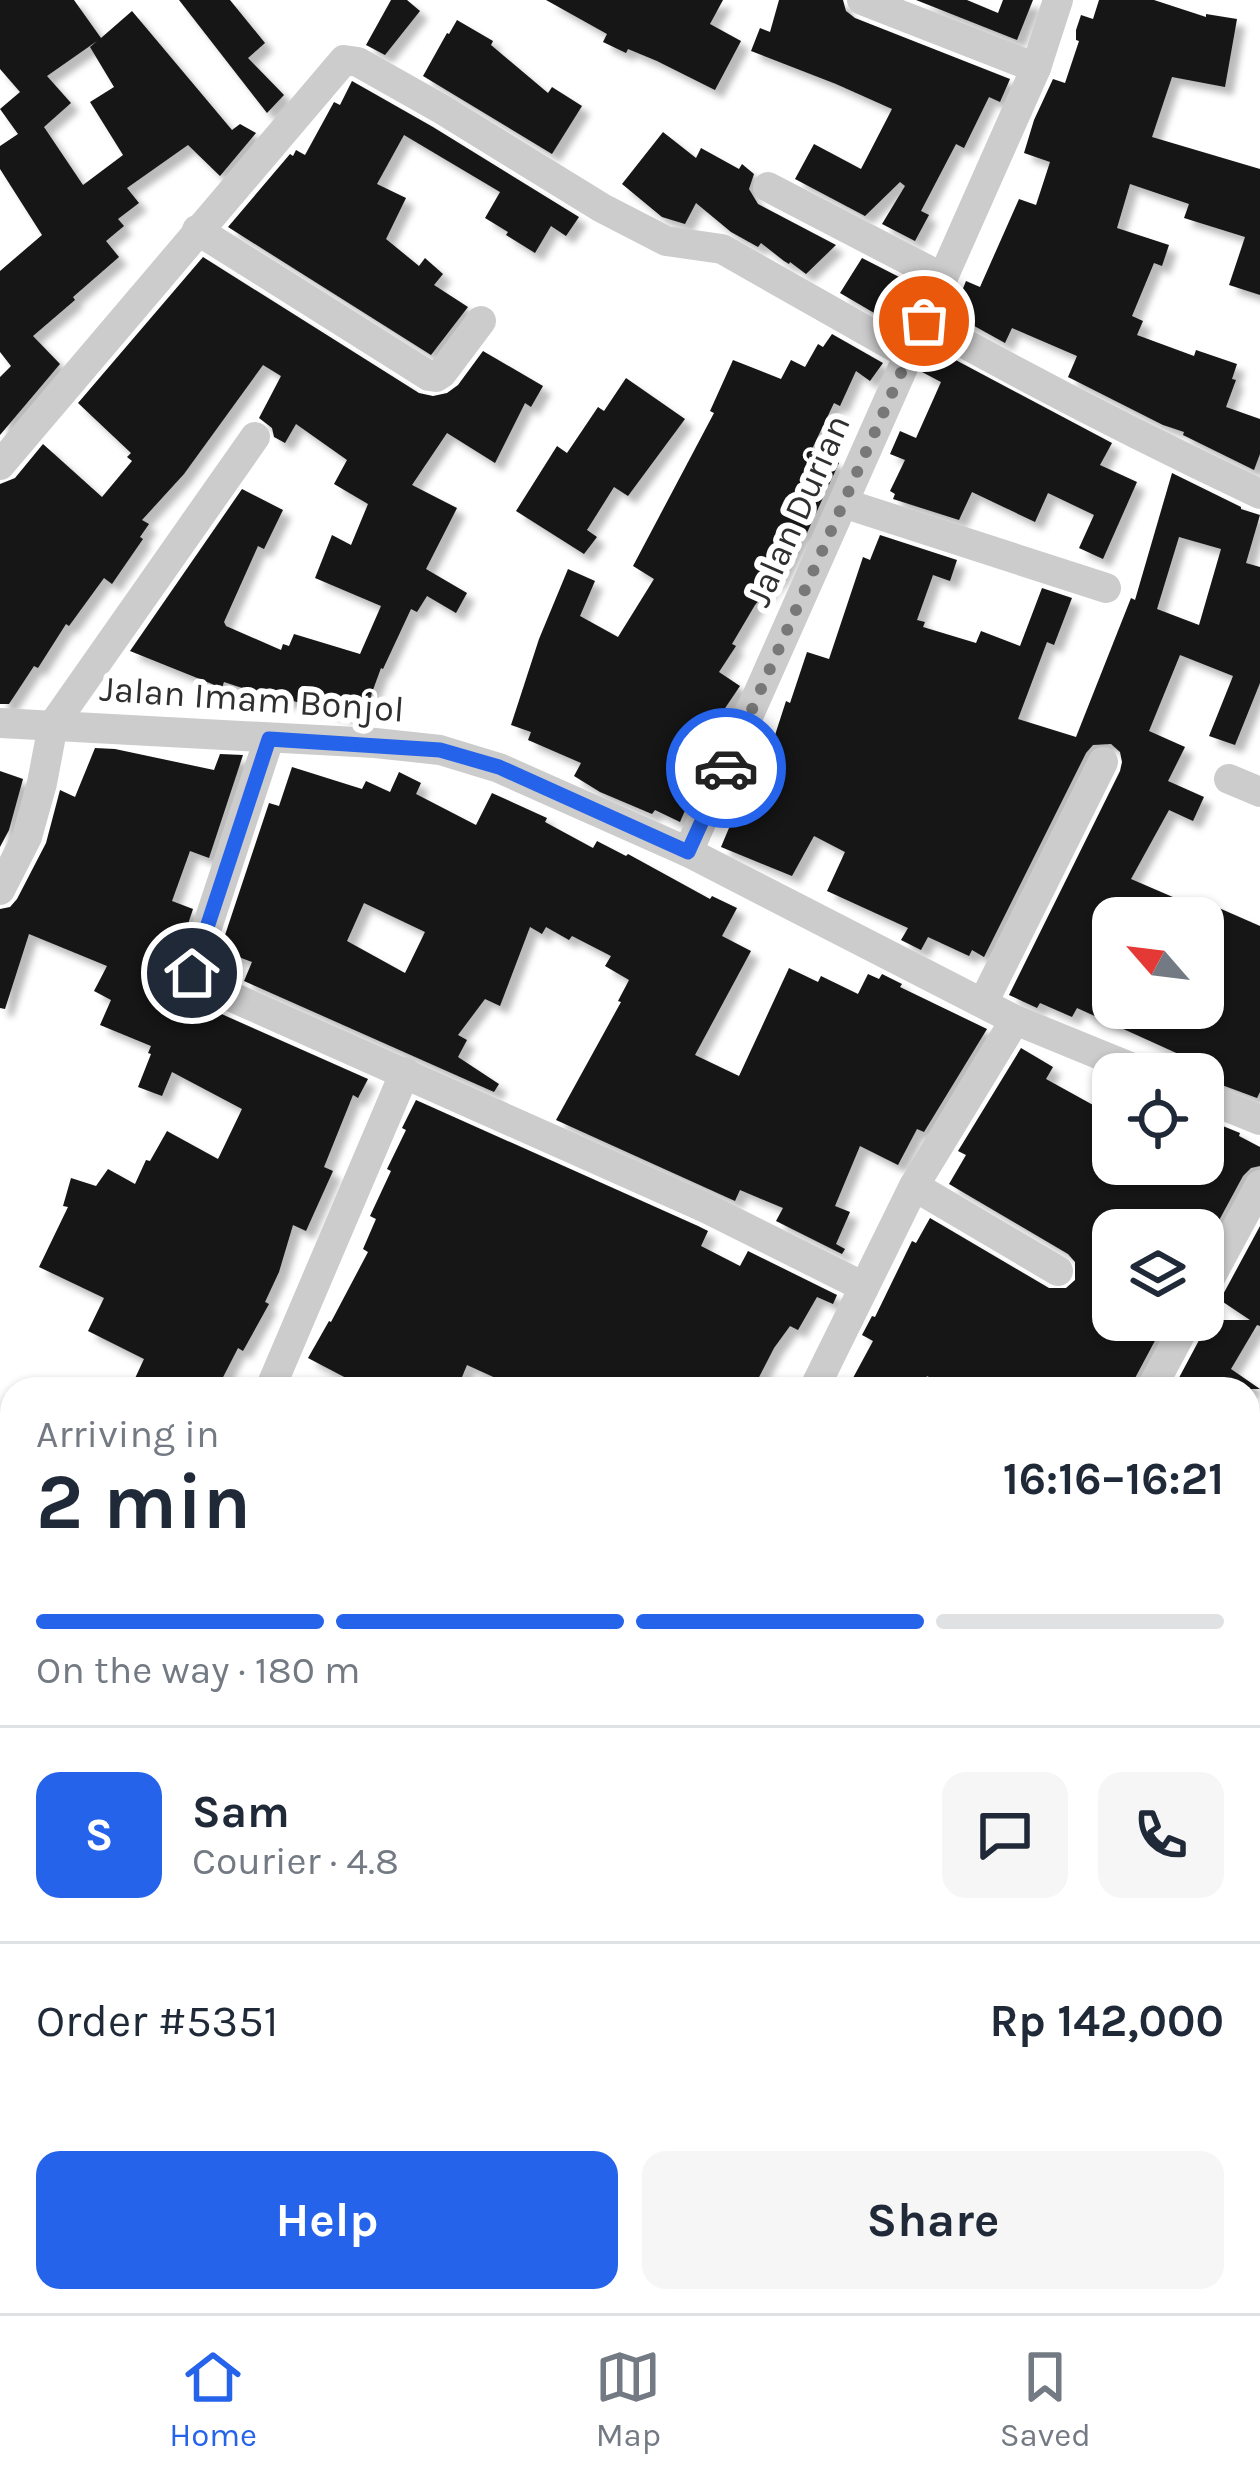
<!DOCTYPE html>
<html lang="en">
<head>
<meta charset="utf-8">
<style>
  body { margin:0; font-family:Karla,sans-serif; background:#f6f6f7; color:#1f2937; height:100vh; display:flex; flex-direction:column; font-size:45px; white-space:nowrap }
  * { box-sizing:border-box; margin:0 }
  p { font-size:39px; color:#747a83 }
  .icon { flex:none; width:66px; height:66px; fill:none; stroke:currentColor; stroke-width:2; stroke-linecap:round; stroke-linejoin:round }
  .map { position:relative; flex:1; overflow:hidden }
  .drawer { position:absolute; left:0px; top:1377px; width:1260px; height:936px; display:flex; flex-direction:column; background:#fff; border-radius:36px 36px 0 0; box-shadow:0 3px 9px #0004 }
  .drawer>* { flex:none }
  .needle { width:78px; rotate:298deg }
  .tools { position:absolute; left:1092px; top:897px; display:grid; gap:24px }
  .tools a { display:grid; place-items:center; width:132px; height:132px; border-radius:24px; background:#fff; box-shadow:0 3px 9px #0004; font-size:60px }
  .pin { position:absolute; display:grid; place-items:center; width:102px; height:102px; color:#fff; margin:-51px; border:6px solid #fff; border-radius:50%; box-shadow:0 3px 12px #0007 }
  .courier { position:absolute; display:grid; place-items:center; width:120px; height:120px; margin:-60px; border:9px solid #2563eb; border-radius:50%; background:#fff; color:#222; box-shadow:0 3px 15px #0007 }
  .summary em { font-style:normal; font-weight:700 }
  .summary div { display:flex; flex-direction:column-reverse }
  .summary { display:flex; align-items:center; justify-content:space-between; height:204px; padding:0 36px }
  h1 { font-size:78px; font-weight:700; line-height:90px }
  .bar { display:grid; grid-template-columns:repeat(4,1fr); gap:18px 12px; align-content:center; height:144px; padding:0 36px }
  .bar i { height:15px; border-radius:9px; background:#e0e1e3 }
  .bar .current { background:#2563eb }
  .bar p { grid-column:span 4 }
  .line { display:flex; align-items:center; gap:30px; padding:0 36px; border-top:3px solid #e0e1e3 }
  .line div { flex:1 }
  .round { display:grid; place-items:center; flex:none; width:126px; height:126px; border-radius:24px; background:#f6f6f7 }
  .button { display:flex; gap:24px; margin-top:auto; padding:24px 36px }
  .button a { flex:1; height:138px; border-radius:24px; background:#2563eb; color:#fff; font-size:48px; font-weight:700; line-height:138px; text-align:center }
  .button a+a { background:#f6f6f7; color:#1f2937 }
  .dock { display:flex; justify-content:space-around; align-items:center; height:168px; border-top:3px solid #e0e1e3; background:#fff; font-size:33px; color:#747a83 }
  .dock a { display:grid; justify-items:center; gap:6px }
  .dock .current { color:#2563eb }
  .map>svg:first-child { display:block }
</style>
</head>
<body>
<div class="map">
<svg width="1260" height="2313" viewBox="0 0 1260 2313">
  <defs>
    <filter id="shadow"><feDropShadow dx="8" dy="8" stdDeviation="3" flood-color="#0004"/></filter>
  </defs>
  <rect width="100%" height="100%" fill="#fff"/>
  <g fill="#161616" fill-rule="evenodd" filter="url(#shadow)">
    <path d="M0,0H74L101,38L132,11L232,130L240,124L256,133L220,176L188,145L127,188L139,203L118,219L124,226L106,241L119,257L73,297L75,300L33,336L60,364L0,435V377L11,366L0,352V271L42,235L0,169V146L18,134L0,109L20,92L0,69ZM97,41L90,47L114,87L90,102L123,155L83,185L44,127L71,103L47,76Z"/>
    <path d="M179,0H230L265,43L248,58L284,95L267,113Z"/>
    <path d="M391,0H407L420,11L385,55L366,45Z"/>
    <path d="M546,0H723L710,24L741,41L715,90L657,61L628,49L626,53L603,42L607,34Z"/>
    <path d="M779,0H843L846,11L855,18L1010,79L1000,102L989,97L964,148L956,144L921,211L929,215L915,241L882,224L905,186L900,182L865,216L795,179L814,144L861,169L892,109L836,84L751,51L760,28L770,32Z"/>
    <path d="M916,0H967L998,13L1003,0H1033L1017,40Z"/>
    <path d="M1099,0H1154L1206,17V14L1237,19L1225,87L1172,77L1152,137L1260,169V295L1229,285L1245,237L1184,218L1189,204L1130,184L1117,228L1169,245L1162,266L1154,263L1132,316L1143,321L1137,335L1194,356L1196,350L1237,364L1232,379L1236,380L1226,407L1260,419V454L1254,470L1183,435L1184,432L1163,425L1068,377L1077,356L1012,328L1005,343L949,312L954,301L957,303L966,281L980,287L1019,199L1036,205L1050,162L1024,153L1034,120L1053,79L1065,83L1079,41L1076,40V30L1081,15L1093,19Z"/>
    <path d="M457,20L493,41L491,45L548,93L552,87L582,106L552,154L423,76L447,33L449,34Z"/>
    <path d="M352,81L433,127L579,217L566,236L551,226L535,253L506,235L508,232L485,218L500,192L404,135L377,184L406,198L386,239L419,266L425,258L443,274L434,285L468,307L431,355L228,227L290,154L293,156L296,150L305,155L334,102L340,105Z"/>
    <path d="M663,132L696,158L701,148L739,169L742,164L754,174L749,189L758,204L836,245L806,274L790,262L789,264L784,261L761,243L758,247L731,232L696,203L685,224L662,217L622,184Z"/>
    <path d="M203,257L419,393L433,396L447,393L458,385L483,351L543,386L531,407L525,403L495,463L447,433L412,485L457,508L426,569L467,593L456,613L427,596L417,612L411,609L383,669L381,668L362,720L286,699L285,702L224,682L222,688L130,651L242,489L283,510L264,549L258,546L224,622L226,626L281,650L283,644L289,646L294,634L360,654L381,606L315,578L332,535L351,545L368,504L334,484L347,460L296,424L285,443L274,437L272,428L259,418L281,376L263,365L184,474L142,520L149,524L140,537L143,539L112,584L104,578L69,626L66,624L38,668L34,666L9,704H0V484L15,478L43,444L102,497L132,461L127,457L131,453L78,403Z"/>
    <path d="M862,258L907,281L893,309L899,312L893,324L840,293Z"/>
    <path d="M832,334L883,363L870,381L856,371L840,406L834,403L812,449L839,463L806,535L803,533L781,575L755,605L732,644L736,646L719,672L740,686L709,732L718,736L680,822L655,810L652,814L600,792L574,776L581,763L528,740L531,732L511,725L539,639L568,569L595,581L580,616L618,637L654,579L633,566L714,413L710,411L733,360L781,379L791,360L805,367L818,344L823,347Z"/>
    <path d="M935,349L1112,443L1100,465L1137,482L1103,559L1079,548L1094,515L1048,493L1035,522L972,492L959,520L893,499L895,494L890,491L905,460L890,454L900,431L916,438L941,382L922,372Z"/>
    <path d="M626,378L685,419L628,496L614,487L587,530L597,537L584,554L516,511L557,446L567,453L598,407L604,411Z"/>
    <path d="M1172,473L1241,507V509L1260,515L1246,563L1260,567V683L1235,745L1209,736L1233,676L1180,655L1149,731L1185,747L1168,781L1204,797L1193,821L1169,810L1131,879L1203,910V901L1260,926V1092L1257,1098L1203,1078L1205,1066L1077,1008L1072,1017L1040,1003L1037,1008L1009,995L1120,771L1122,762L1120,752L1111,744L1093,745L1086,753L984,957L972,950L969,956L928,937L921,950L901,940L908,928L827,891L845,852L814,836L792,876L721,847L742,797L748,799L763,765L765,766L786,701L790,703L807,652L829,659L863,557L870,560L880,535L957,560L950,581L933,575L917,620L925,622L923,627L976,643L981,631L1020,646L1042,588L1072,598L1054,645L1047,642L1018,719L1076,737L1131,598L1135,600ZM1179,537L1221,549L1199,625L1157,609ZM1113,918H1203V1008H1113Z"/>
    <path d="M95,748L115,749L214,770L220,754L243,755L209,858L190,851L172,901L193,909L184,936L178,934L157,983L207,1010L208,1008L368,1079L358,1098L353,1095L324,1167L333,1171L306,1231L293,1225L279,1272L265,1302L269,1304L243,1351L238,1348L217,1389H130L144,1359L88,1331L104,1298L39,1267L68,1207L63,1206L71,1178L96,1186L108,1169L135,1184L146,1160L150,1161L167,1131L218,1159L242,1109L172,1072L162,1096L138,1087L151,1054L148,1053L151,1046L100,1025L111,1000L94,991L107,966L29,934L5,1009L0,1008V909L10,907L17,899L46,843L60,790L75,797Z"/>
    <path d="M292,767L362,789L366,781L390,792L399,772L421,783L416,794L476,825L492,793L547,818L545,822L593,848L597,841L626,856L628,854L710,899L712,896L737,908L722,936L751,951L695,1055L739,1076L789,968L818,982L821,976L858,994L868,974L879,979L882,974L902,984L900,987L987,1029L924,1132L917,1129L898,1165L860,1146L835,1206L850,1212L836,1244L845,1249L842,1254L776,1221L783,1208L740,1190L735,1201L556,1120L621,1002L618,1001L629,980L605,966L611,956L572,936L569,940L546,927L542,934L530,927L500,1006L485,999L458,1035L467,1040L458,1057L499,1084L494,1092L244,981L252,962L220,950L269,803L279,806ZM364,903L425,932L405,973L347,941Z"/>
    <path d="M0,771L23,779L9,830L0,847Z"/>
    <path d="M1021,1048L1053,1067L1046,1079L1113,1116V1164H1203V1118L1240,1133L1239,1136L1260,1147V1166L1251,1168L1243,1176L1203,1250V1230H1113V1320H1166L1134,1380L1132,1389H951L927,1376L921,1389H847L873,1341L862,1335L872,1316L875,1317L912,1241L916,1243L930,1218L1049,1288H1066L1075,1280V1262L1068,1254L949,1184L966,1155L958,1151Z"/>
    <path d="M416,1100L698,1226L708,1231L701,1246L740,1266L748,1251L837,1295L833,1304L817,1297L798,1330L790,1326L774,1348L753,1389H520L467,1365L457,1389H367L308,1358L329,1321L331,1322L368,1252L363,1249L376,1219L370,1216L391,1171L387,1169L406,1130L402,1128Z"/>
    <path d="M1260,1226V1326L1257,1325L1231,1369L1260,1389H1173L1205,1329L1207,1320H1250L1220,1300Z"/>
  </g>
  <g fill="none" stroke-linecap="round" stroke-linejoin="round">
    <g stroke="#ccc" stroke-width="30">
      <path d="M862,0L1036,68"/>
      <path d="M768,187L943,278"/>
      <path d="M197,230L429,376L436,377L442,373L481,321"/>
      <path d="M924,321C1034,383 1146,440 1260,494"/>
      <path d="M0,465L344,60L358,62L443,110L602,208L666,241L722,249L909,355"/>
      <path d="M843,503L1106,588"/>
      <path d="M0,723L375,743L440,750L499,768L688,852L1015,1020L1147,1074"/>
      <path d="M269,739L192,973L196,981L706,1208L864,1287"/>
      <path d="M1229,779L1260,792"/>
      <path d="M688,852L1036,68L1058,0"/>
      <path d="M0,890L27,837L42,783L53,725L255,437"/>
      <path d="M983,1003L1103,762"/>
      <path d="M1203,1097L1260,1120"/>
      <path d="M914,1186L1058,1271"/>
      <path d="M1203,1291L1260,1185"/>
      <path d="M270,1389L405,1072"/>
      <path d="M814,1389L914,1186L1015,1020"/>
      <path d="M1151,1389L1188,1320"/>
      <path d="M1248,1572L1260,1547"/>
      <path d="M0,1721L12,1727"/>
      <path d="M0,1782L12,1787"/>
      <path d="M1248,1986L1260,1972"/>
      <path d="M0,2098L12,2073"/>
      <path d="M923,2301L938,2313"/>
      <path d="M275,2313L279,2301"/>
      <path d="M518,2313L522,2301"/>
      <path d="M994,2313L1003,2301"/>
    </g>
  </g>
  <g fill="none" stroke-linecap="round" stroke-linejoin="round">
    <path stroke="#787878" stroke-width="12" stroke-dasharray="0 21.6" d="M726,768L924,321"/>
    <path stroke="#2563eb" stroke-width="15" d="M192,973L269,739L440,750L499,767L688,852L726,768"/>
  </g>
  <g text-anchor="middle" stroke-width="12" stroke-linejoin="round" paint-order="stroke">
    <g font-size="36" fill="#2f2f2f" stroke="#fff">
      <text transform="translate(797 510) rotate(-66)" y="13">Jalan Durian</text>
      <text transform="translate(252 698) rotate(4)" y="13">Jalan Imam Bonjol</text>
    </g>
  </g>
</svg>
<div class="tools">
<a><svg class="needle" viewBox="-14 -14 28 28"><path d="M0-13l5 13h-10z" fill="#e53935"/><path d="M0 13l5-13h-10z" fill="#747a83"/></svg></a>
<a><svg class="icon" aria-label="locate" viewBox="0 0 24 24"><circle cx="12" cy="12" r="6"/><path d="M12 2v4M12 18v4M2 12h4M18 12h4"/></svg></a>
<a><svg class="icon" aria-label="layers" viewBox="0 0 24 24"><path d="M12 4l9 5-9 5-9-5zM3 14l9 5 9-5"/></svg></a>
</div>
<div class="pin" style="left:924px;top:321px;background:#ea580c"><svg class="icon" aria-label="bag" viewBox="0 0 24 24"><path d="M5 8h14l-1 12H6zM9 8a3 3 0 0 1 6 0"/></svg></div>
<div class="pin" style="left:192px;top:973px;background:#1f2937"><svg class="icon" aria-label="home" viewBox="0 0 24 24"><path d="M3 11l9-7 9 7M6 9v11h12V9"/></svg></div>
<div class="courier" style="left:726px;top:768px"><svg class="icon" aria-label="car" viewBox="0 0 24 24"><path d="M5 17H2v-5l4-1 3-4h7l3 4 3 1v5h-3M9 17h6M6 11h13"/><circle cx="7" cy="17" r="2"/><circle cx="17" cy="17" r="2"/></svg></div>
<section class="drawer">
<div class="summary"><div><h1>2 min</h1><p>Arriving in</p></div><em>16:16–16:21</em></div>
<div class="bar"><i class="current"></i><i class="current"></i><i class="current"></i><i></i><p>On the way · 180 m</p></div>
<div class="line" style="height:216px"><b class="round" style="background:#2563eb;color:#fff">S</b><div><b>Sam</b><p>Courier · 4.8</p></div><a class="round"><svg class="icon" aria-label="chat" viewBox="0 0 24 24"><path d="M4 5h16v11H9l-5 4z"/></svg></a><a class="round"><svg class="icon" aria-label="phone" viewBox="0 0 24 24"><path d="M5 4h4l2 5-3 2q2 4 5 5l2-3 5 2v4C11 20 4 13 5 4z"/></svg></a></div>
<div class="line" style="height:156px"><div>Order #5351</div><b>Rp 142,000</b></div>
<div class="button"><a>Help</a><a>Share</a></div>
</section>
</div>
<nav class="dock">
<a class="current"><svg class="icon" aria-label="home" viewBox="0 0 24 24"><path d="M3 11l9-7 9 7M6 9v11h12V9"/></svg>Home</a>
<a><svg class="icon" aria-label="map" viewBox="0 0 24 24"><path d="M3 6l6-2 6 2 6-2v14l-6 2-6-2-6 2zM9 4v14M15 6v14"/></svg>Map</a>
<a><svg class="icon" aria-label="saved" viewBox="0 0 24 24"><path d="M7 4h10v16l-5-4-5 4z"/></svg>Saved</a>
</nav>
</body>
</html>
